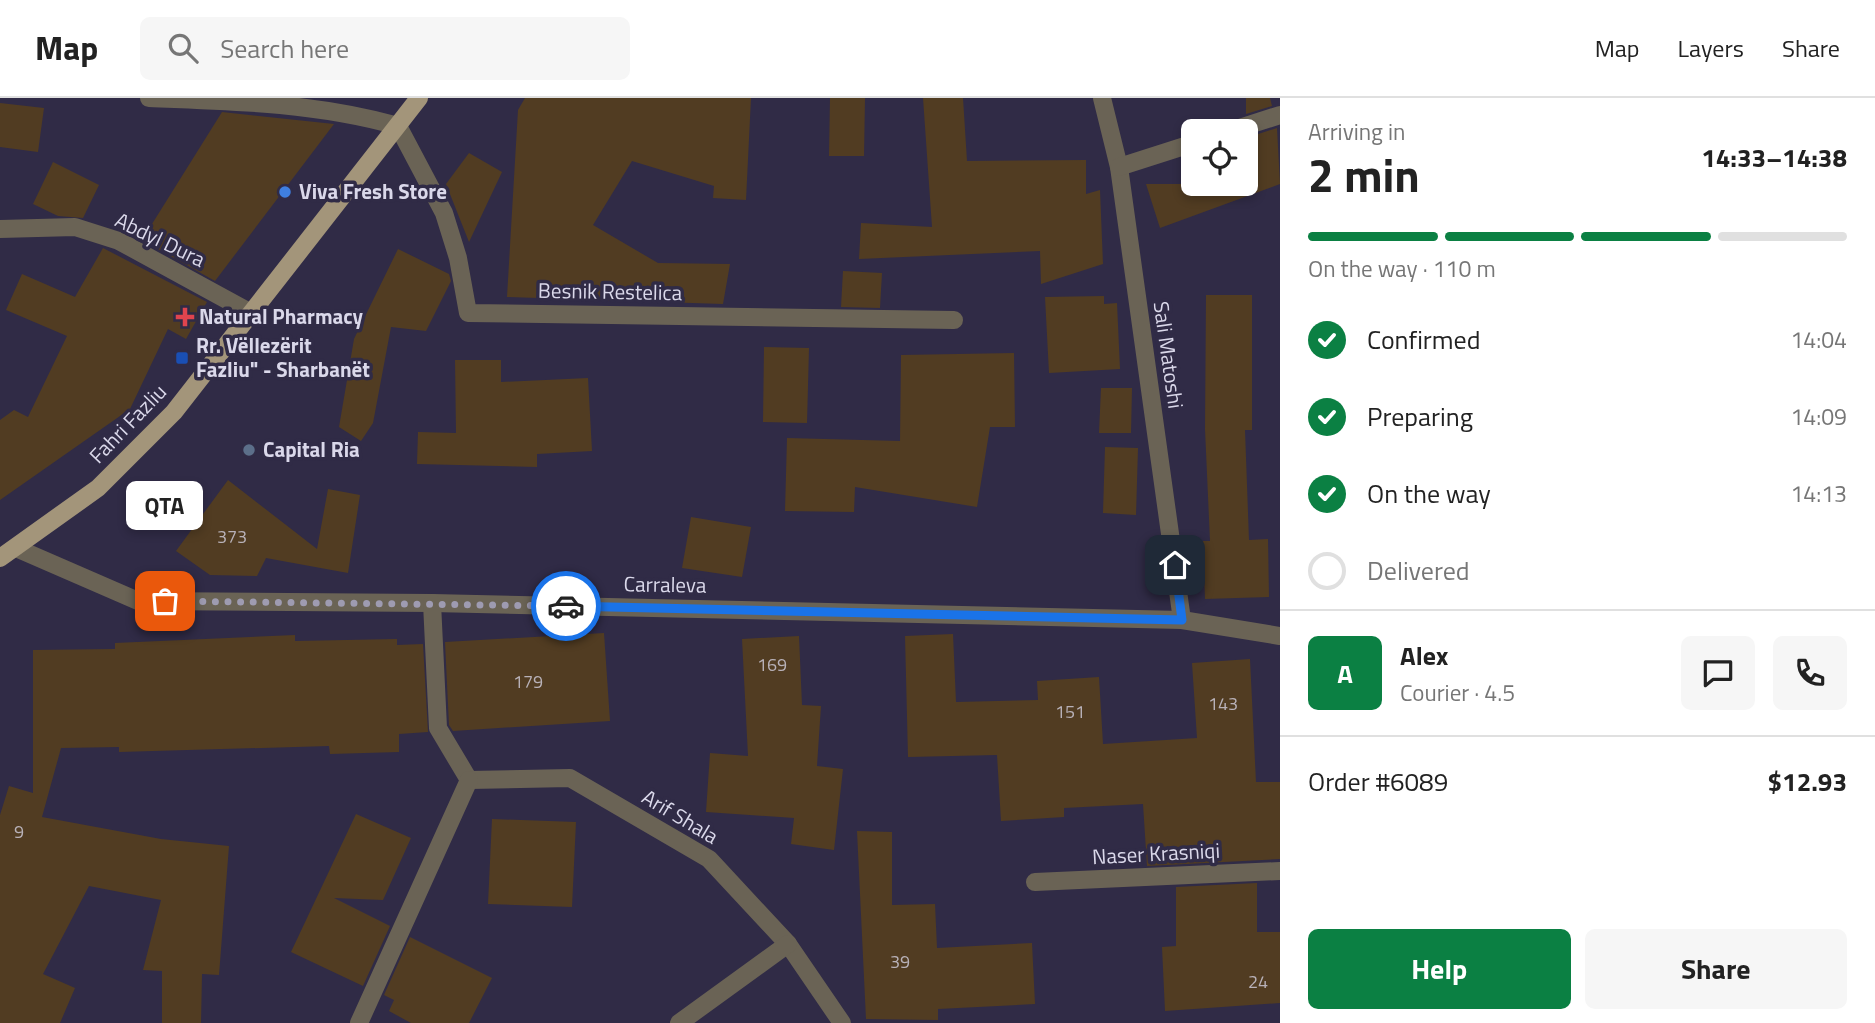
<!DOCTYPE html>
<html lang="en">
<head>
<meta charset="utf-8">
<style>
  body { margin:0; font-family:"Titillium Web",sans-serif; background:#f6f6f6; color:#222; height:100vh; display:flex; flex-direction:column; font-size:26px; white-space:nowrap }
  * { box-sizing:border-box; margin:0 }
  p { font-size:23px; color:#767676 }
  .icon { flex:none; width:38px; height:38px; fill:none; stroke:currentColor; stroke-width:2; stroke-linecap:round; stroke-linejoin:round }
  .map { position:relative; flex:1; overflow:hidden }
  .drawer { display:flex; flex-direction:column; background:#fff; width:595px }
  .drawer>* { flex:none }
  .buttons { position:absolute; left:1181px; top:21px; display:grid; gap:14px }
  .buttons a { display:grid; place-items:center; width:77px; height:77px; border-radius:10px; background:#fff; box-shadow:0 4px 10px #0003; font-size:35px }
  .pin { position:absolute; display:grid; place-items:center; width:60px; height:60px; color:#fff; margin:-30px; border-radius:14px; box-shadow:0 4px 10px #0006 }
  .courier { position:absolute; display:grid; place-items:center; width:70px; height:70px; margin:-35px; border:5px solid #1a73e8; border-radius:50%; background:#fff; color:#222; box-shadow:0 2px 9px #0007 }
  .bubble { position:absolute; height:49px; border-radius:10px; background:#fff; box-shadow:0 4px 10px #0003; font-size:23px; font-weight:700; line-height:49px; text-align:center }
  .overview em { font-style:normal; font-weight:700 }
  .overview div { display:flex; flex-direction:column-reverse }
  .overview { display:flex; align-items:center; justify-content:space-between; height:119px; padding:0 28px }
  h1 { font-size:46px; font-weight:700; line-height:52px }
  .bar { display:grid; grid-template-columns:repeat(4,1fr); gap:10px 7px; align-content:center; height:84px; padding:0 28px }
  .bar i { height:9px; border-radius:5px; background:#e0e0e0 }
  .bar .current { background:#0b8043 }
  .bar p { grid-column:span 4 }
  .line { display:flex; align-items:center; gap:18px; padding:0 28px; border-top:2px solid #e0e0e0 }
  .line div { flex:1 }
  .round { display:grid; place-items:center; flex:none; width:74px; height:74px; border-radius:10px; background:#f6f6f6 }
  ol { padding:0 28px; list-style:none }
  li { display:flex; align-items:center; gap:21px; height:77px }
  li p { margin-inline-start:auto }
  li .icon { padding:7px; border-radius:50%; background:#0b8043; color:#fff; stroke-width:4 }
  li:last-child { color:#767676 }
  li i { width:38px; height:38px; border:4px solid #e0e0e0; border-radius:50% }
  .action { display:flex; gap:14px; margin-top:auto; padding:14px 28px }
  .action a { flex:1; height:80px; border-radius:10px; background:#0b8043; color:#fff; font-size:28px; font-weight:700; line-height:80px; text-align:center }
  .action a+a { background:#f6f6f6; color:#222 }
  header { display:flex; align-items:center; gap:42px; box-sizing:border-box; height:98px; padding:0 35px; background:#fff; border-bottom:2px solid #e0e0e0 }
  header strong { font-size:33px }
  nav { display:flex; gap:38px; margin-inline-start:auto; font-size:24px }
  .search { width:490px; height:63px; background:#f6f6f6; display:flex; align-items:center; gap:18px; box-sizing:border-box; padding:0 24px; border-radius:10px; color:#767676; font-size:26px }
  main { display:flex; flex:1; min-height:0 }
  .map>svg:first-child { display:block }
</style>
</head>
<body>
<header>
<strong>Map</strong>
<div class="search"><svg class="icon" aria-label="search" viewBox="0 0 24 24"><circle cx="10" cy="10" r="6"/><path d="M15 15l6 6"/></svg>Search here</div>
<nav><a>Map</a><a>Layers</a><a>Share</a></nav>
</header>
<main>
<div class="map">
<svg width="1280" height="925" viewBox="0 0 1280 925">
  <rect width="100%" height="100%" fill="#302b46"/>
  <g fill="#513c22">
    <path d="M525,0H751L746,102L713,100L714,88L632,63L593,127L658,165L730,166L723,206L507,199L518,12Z"/>
    <path d="M830,0H865L864,58H829Z"/>
    <path d="M923,0H963L967,63L1086,62V96L1100,92L1103,166L1041,186L1040,153L859,161L861,125L932,129Z"/>
    <path d="M1246,0H1270L1272,8L1246,16Z"/>
    <path d="M0,5L44,10L38,54L0,49Z"/>
    <path d="M222,14L334,26L215,183L142,142Z"/>
    <path d="M1277,30L1280,86L1160,130L1146,86H1246V40Z"/>
    <path d="M469,55L502,74L469,144L446,86Z"/>
    <path d="M53,64L99,87L83,120L58,118L33,106Z"/>
    <path d="M103,150L207,204L186,241L168,231L130,311L0,402V322L14,312L28,319L67,238L6,212L22,176L75,199Z"/>
    <path d="M398,151L449,176L451,183L426,233L391,229L373,325L361,343L339,329L354,241Z"/>
    <path d="M843,173L882,175L880,210L841,209Z"/>
    <path d="M1206,197H1252V332H1245L1249,442L1268,441L1269,499L1205,501L1203,443H1210L1205,331Z"/>
    <path d="M1104,198V206L1117,205L1120,271L1049,275L1045,199Z"/>
    <path d="M764,249L809,250L807,325L763,324Z"/>
    <path d="M1014,255L1015,329H990L977,409L855,389L854,414L785,413L787,340L900,343L901,257Z"/>
    <path d="M455,262H501V284L588,280L592,353L537,356V369L417,366L418,334L456,335Z"/>
    <path d="M1101,290H1132L1131,335H1099Z"/>
    <path d="M1105,349L1138,350L1136,417L1103,415Z"/>
    <path d="M228,382L317,451L328,391L360,397L348,475L266,460L257,478L210,477L176,453Z"/>
    <path d="M691,419L751,429L742,479L682,470Z"/>
    <path d="M604,535L610,623L453,633L449,627L445,544Z"/>
    <path d="M953,536L956,604L1038,602L1037,583L1099,579L1103,646L1197,640L1192,565L1250,561L1256,684H1280V761L1147,768L1143,706L1064,710V719L1001,723L997,657L908,659L905,538Z"/>
    <path d="M295,537V543L397,541V547L423,546L428,634L399,636V654L330,656L329,648L119,654V649L61,650L42,719L161,741L229,748L219,877L202,876L201,925H162V873L143,872L161,802L89,788L43,876L75,890L60,925H0V717L9,688L33,695V552L115,551V545Z"/>
    <path d="M799,538L802,607L821,608L817,668L843,671L834,752L791,746L794,720L706,714L710,655L748,658L742,541Z"/>
    <path d="M356,716L411,740L383,802L334,800L390,828L363,888L291,854Z"/>
    <path d="M492,721L576,724L572,809L488,806Z"/>
    <path d="M857,733L892,734V807L935,806L937,850L1032,845L1035,906L938,911V922L866,921Z"/>
    <path d="M1257,785V834H1280V905L1165,913L1162,849L1176,848V789Z"/>
    <path d="M410,839L492,880L469,925H411L389,913L394,902L384,897Z"/>
  </g>
  <g fill="none" stroke-linecap="round" stroke-linejoin="round">
    <g stroke="#6a6355" stroke-width="18">
      <path d="M149,0C233,3 317,5 398,28L444,115L458,160L468,215L954,222"/>
      <path d="M1102,0L1119,69L1182,522"/>
      <path d="M1230,33L1280,17"/>
      <path d="M1119,69L1194,45"/>
      <path d="M0,131L75,129L119,143L251,215"/>
      <path d="M16,450L138,503L432,505L1182,522L1280,538"/>
      <path d="M432,505L438,630L469,682"/>
      <path d="M469,682L570,680L709,761L788,846L842,925"/>
      <path d="M1035,784L1280,773"/>
      <path d="M359,925L469,682"/>
      <path d="M679,925L788,846"/>
    </g>
    <path stroke="#a3957a" stroke-width="18" d="M0,460L98,390L174,314L419,0"/>
  </g>
  <g fill="none" stroke-linecap="round" stroke-linejoin="round">
    <path stroke="#9e9bb1" stroke-width="7" stroke-dasharray="0 12.6" d="M165,503L566,508"/>
    <path stroke="#1a73e8" stroke-width="9" d="M566,508L1182,522L1175,467"/>
  </g>
  <circle fill="#3f7fe0" stroke="#302b46" stroke-width="2.5" cx="285" cy="94" r="7"/>
  <path fill="#e0444e" stroke="#302b46" stroke-width="2.5" d="M181.5 208.5h7v7h7v7h-7v7h-7v-7h-7v-7h7z"/>
  <rect fill="#1a4fb4" stroke="#302b46" stroke-width="2.5" x="175" y="253" width="14" height="14" rx="3.5"/>
  <circle fill="#5c6f8a" stroke="#302b46" stroke-width="2.5" cx="249" cy="352" r="7"/>
  <g text-anchor="middle" stroke-width="7" stroke-linejoin="round" paint-order="stroke">
    <g font-size="18" fill="#b8b1b8">
      <text x="232" y="445">373</text>
      <text x="772" y="573">169</text>
      <text x="528" y="590">179</text>
      <text x="1223" y="612">143</text>
      <text x="1070" y="620">151</text>
      <text x="19" y="740">9</text>
      <text x="900" y="870">39</text>
      <text x="1258" y="890">24</text>
    </g>
    <g font-size="21" font-weight="bold" fill="#dad8ea" stroke="#302b46" text-anchor="start">
      <text x="299" y="101">Viva Fresh Store</text>
      <text x="199" y="226">Natural Pharmacy</text>
      <text x="196" y="255">Rr. Vëllezërit<tspan x="196" dy="24">Fazliu" - Sharbanët</tspan></text>
      <text x="263" y="359">Capital Ria</text>
    </g>
    <g font-size="21" fill="#dad8ea" stroke="#302b46">
      <text transform="translate(160 142) rotate(26)" y="7">Abdyl Dura</text>
      <text transform="translate(610 194) rotate(1)" y="7">Besnik Restelica</text>
      <text transform="translate(1168 257) rotate(82)" y="7">Sali Matoshi</text>
      <text transform="translate(128 326) rotate(-46)" y="7">Fahri Fazliu</text>
      <text transform="translate(665 487) rotate(1)" y="7">Carraleva</text>
      <text transform="translate(680 719) rotate(31)" y="7">Arif Shala</text>
      <text transform="translate(1156 756) rotate(-3)" y="7">Naser Krasniqi</text>
    </g>
  </g>
</svg>
<div class="buttons">
<a><svg class="icon" aria-label="locate" viewBox="0 0 24 24"><circle cx="12" cy="12" r="6"/><path d="M12 2v4M12 18v4M2 12h4M18 12h4"/></svg></a>
</div>
<div class="pin" style="left:165px;top:503px;background:#ea580c"><svg class="icon" aria-label="bag" viewBox="0 0 24 24"><path d="M5 8h14l-1 12H6zM9 8a3 3 0 0 1 6 0"/></svg></div>
<div class="pin" style="left:1175px;top:467px;background:#1f2937"><svg class="icon" aria-label="home" viewBox="0 0 24 24"><path d="M3 11l9-7 9 7M6 9v11h12V9"/></svg></div>
<div class="courier" style="left:566px;top:508px"><svg class="icon" aria-label="car" viewBox="0 0 24 24"><path d="M5 17H2v-5l4-1 3-4h7l3 4 3 1v5h-3M9 17h6M6 11h13"/><circle cx="7" cy="17" r="2"/><circle cx="17" cy="17" r="2"/></svg></div>
<div class="bubble" style="left:126px;top:383px;width:77px">QTA</div>
</div>
<section class="drawer">
<div class="overview"><div><h1>2 min</h1><p>Arriving in</p></div><em>14:33–14:38</em></div>
<div class="bar"><i class="current"></i><i class="current"></i><i class="current"></i><i></i><p>On the way · 110 m</p></div>
<ol>
<li><svg class="icon" aria-label="check" viewBox="0 0 24 24"><path d="M5 12l5 5 9-10"/></svg>Confirmed<p>14:04</p></li>
<li><svg class="icon" aria-label="check" viewBox="0 0 24 24"><path d="M5 12l5 5 9-10"/></svg>Preparing<p>14:09</p></li>
<li><svg class="icon" aria-label="check" viewBox="0 0 24 24"><path d="M5 12l5 5 9-10"/></svg>On the way<p>14:13</p></li>
<li><i></i>Delivered</li>
</ol>
<div class="line" style="height:126px"><b class="round" style="background:#0b8043;color:#fff">A</b><div><b>Alex</b><p>Courier · 4.5</p></div><a class="round"><svg class="icon" aria-label="chat" viewBox="0 0 24 24"><path d="M4 5h16v11H9l-5 4z"/></svg></a><a class="round"><svg class="icon" aria-label="phone" viewBox="0 0 24 24"><path d="M5 4h4l2 5-3 2q2 4 5 5l2-3 5 2v4C11 20 4 13 5 4z"/></svg></a></div>
<div class="line" style="height:91px"><div>Order #6089</div><b>$12.93</b></div>
<div class="action"><a>Help</a><a>Share</a></div>
</section>
</main>
</body>
</html>
